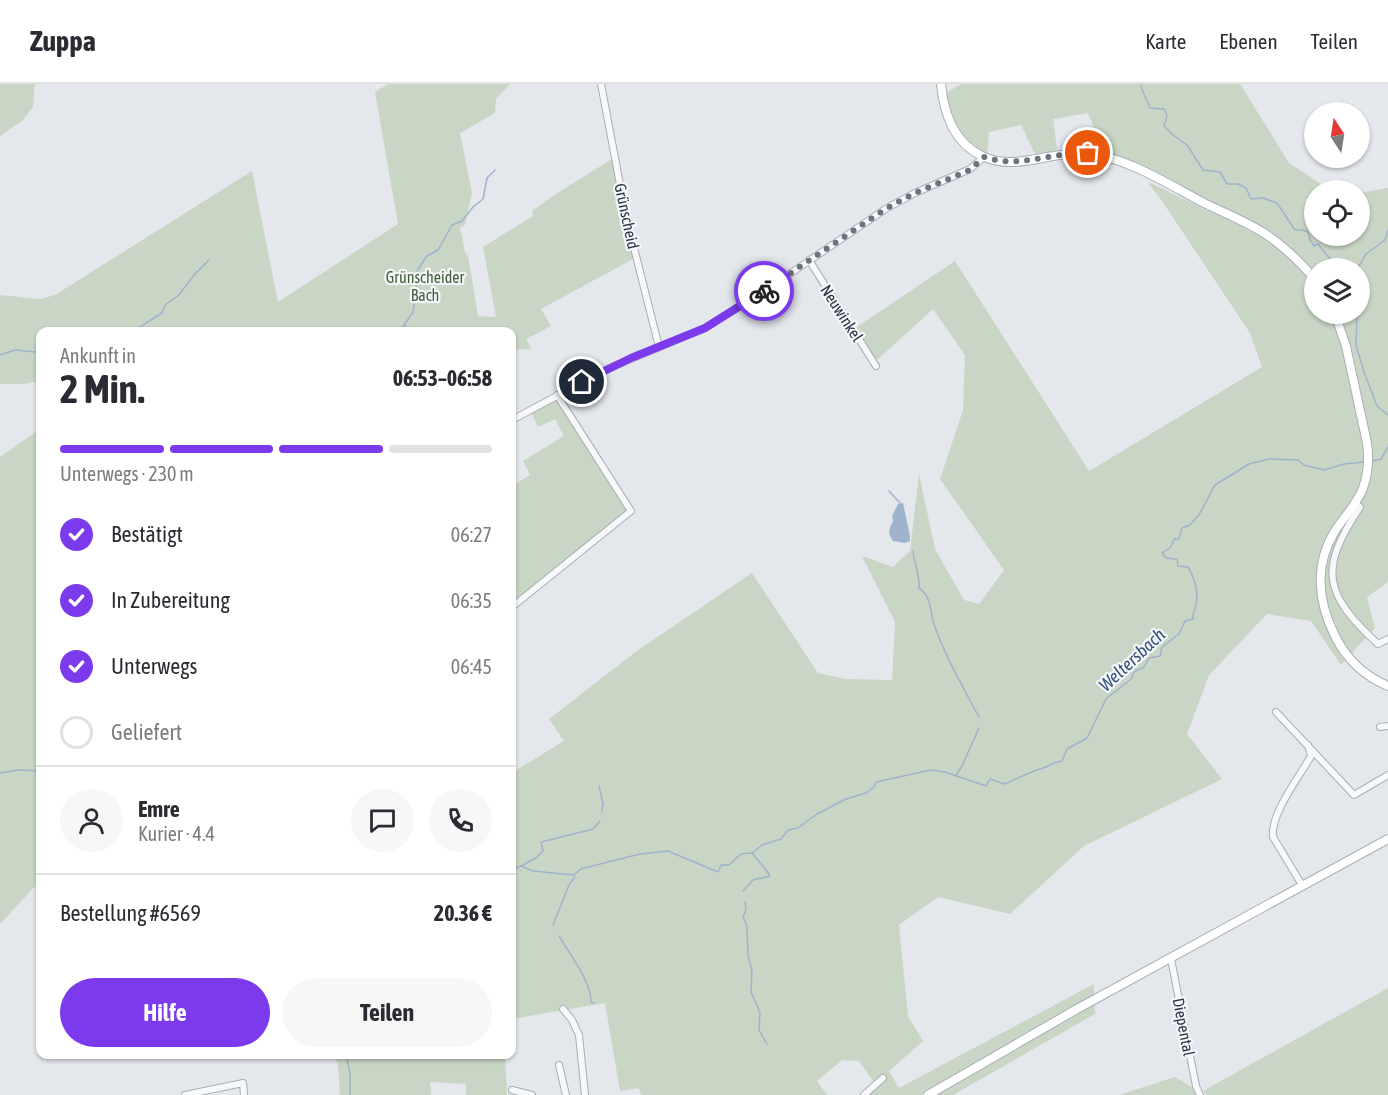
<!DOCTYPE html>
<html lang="de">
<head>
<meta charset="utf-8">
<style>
  body { margin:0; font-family:"Asap Condensed",sans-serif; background:#f7f7f7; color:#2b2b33; height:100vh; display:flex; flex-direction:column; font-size:22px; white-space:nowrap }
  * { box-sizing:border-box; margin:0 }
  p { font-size:20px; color:#7c7c81 }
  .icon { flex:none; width:33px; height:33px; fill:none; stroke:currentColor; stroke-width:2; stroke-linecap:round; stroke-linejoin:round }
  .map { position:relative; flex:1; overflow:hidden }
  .panel { position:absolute; left:36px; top:243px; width:480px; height:732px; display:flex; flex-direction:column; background:#fff; border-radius:12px; box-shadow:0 2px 4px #0004 }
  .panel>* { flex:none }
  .needle { width:39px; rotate:348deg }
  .controls { position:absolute; left:1304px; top:18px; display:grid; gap:12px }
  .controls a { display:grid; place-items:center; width:66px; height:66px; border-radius:50%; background:#fff; box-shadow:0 2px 4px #0004; font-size:30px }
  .pin { position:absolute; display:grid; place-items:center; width:51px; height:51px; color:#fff; margin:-26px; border:3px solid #fff; border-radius:50%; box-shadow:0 2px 6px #0007 }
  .courier { position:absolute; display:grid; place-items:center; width:60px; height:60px; margin:-30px; border:4px solid #7c3aed; border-radius:50%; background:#fff; color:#222; box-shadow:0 2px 8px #0007 }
  .overview em { font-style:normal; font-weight:700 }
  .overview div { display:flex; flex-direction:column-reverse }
  .overview { display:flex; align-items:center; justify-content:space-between; height:102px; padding:0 24px }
  h1 { font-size:39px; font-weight:700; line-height:45px }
  .bar { display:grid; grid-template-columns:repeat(4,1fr); gap:9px 6px; align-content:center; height:72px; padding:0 24px }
  .bar i { height:8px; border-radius:4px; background:#e1e1e2 }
  .bar .current { background:#7c3aed }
  .bar p { grid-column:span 4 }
  .line { display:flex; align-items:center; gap:15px; padding:0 24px; border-top:2px solid #e1e1e2 }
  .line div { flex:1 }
  .round { display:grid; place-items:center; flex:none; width:63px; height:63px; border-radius:32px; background:#f7f7f7 }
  ol { padding:0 24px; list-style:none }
  li { display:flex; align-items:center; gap:18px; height:66px }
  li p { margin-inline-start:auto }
  li .icon { padding:6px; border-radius:50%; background:#7c3aed; color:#fff; stroke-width:4 }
  li:last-child { color:#7c7c81 }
  li i { width:33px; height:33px; border:3px solid #e1e1e2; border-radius:50% }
  .cta { display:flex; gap:12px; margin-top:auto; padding:12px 24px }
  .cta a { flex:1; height:69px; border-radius:36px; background:#7c3aed; color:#fff; font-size:24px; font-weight:700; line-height:69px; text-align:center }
  .cta a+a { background:#f7f7f7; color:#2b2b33 }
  header { display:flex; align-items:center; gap:36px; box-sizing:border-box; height:84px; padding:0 30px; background:#fff; border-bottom:2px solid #e1e1e2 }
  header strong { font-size:28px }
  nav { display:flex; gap:33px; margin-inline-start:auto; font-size:21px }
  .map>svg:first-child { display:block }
</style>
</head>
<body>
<header>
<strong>Zuppa</strong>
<nav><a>Karte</a><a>Ebenen</a><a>Teilen</a></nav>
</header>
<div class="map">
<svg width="1388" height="1011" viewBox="0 0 1388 1011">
  <rect width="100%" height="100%" fill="#e4e7ec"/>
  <g fill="#c9d6c5" fill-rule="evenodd">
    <path d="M0,0H35L33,23L22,37L0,52Z"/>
    <path d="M388,0H510L496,15L495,29L460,49L472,109L465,141L460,143L465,168L468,172L478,232L496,233L483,163L533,132L532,127L556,110L612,75L633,175L541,225L551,242L526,255L532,265L512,266L513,269H512V248H40V297L24,300H0V211L41,215L55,211L252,87L278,218L398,140L375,8Z"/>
    <path d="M961,0H1240L1289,79L1330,106H1314V152H1359V109L1388,104V498L1367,513L1375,544L1341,581L1311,537L1267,530L1209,591L1187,650L1222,695L1084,762L1010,830L938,813L899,841L908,932L923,957L889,987L899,1004L1094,900L1095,930L953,1011H869L880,998L873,997L859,977L842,976L817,997L827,1011H641L639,1004L620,1007L605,919L512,935V686L513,688L564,657L549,635L638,566L752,489L818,589L846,595L892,596L895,538L862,472L893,483L910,467L919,390L935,465L964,516L979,520L1004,486L940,395L963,326L965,271L933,225L877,276L871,271L854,245L955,177L1089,387L1262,283L1250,249L1160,114L1149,100V98L1212,129L1216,122L1092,66V48L1095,46L1088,29L1053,35L1057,66L1036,72L1021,41L989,48L987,70C960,53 954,40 946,9ZM1314,184H1359V230H1314Z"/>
    <path d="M556,314L626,426L512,519V402L530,391L523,377L564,352L555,335L538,343L531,328Z"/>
    <path d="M40,345V797L0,840V373Z"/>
    <path d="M1388,904V1011H1207L1203,1007Z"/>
    <path d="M332,971H505L507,1011H466V1000L430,998L431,1011H340L338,979Z"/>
    <path d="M1175,993L1195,1005L1198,1011H1119Z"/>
  </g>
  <path fill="#9fb4cc" d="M903,419L910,452V457L905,459L893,457C888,450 888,445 893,438L892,432L898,420Z"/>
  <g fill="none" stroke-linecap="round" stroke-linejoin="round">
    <g stroke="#9fb4cc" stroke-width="1.5">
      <path d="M1141,0C1142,9 1147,15 1150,24L1164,25L1167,32L1164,42L1173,51L1187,61L1203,86L1220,88L1227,100H1238L1246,104L1251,115L1263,114L1277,119L1295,146H1303L1308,148L1310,156L1314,162L1318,160L1331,176L1332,184"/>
      <path d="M1358,184L1366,170L1385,156L1388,146"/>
      <path d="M1357,230L1356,261L1365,291"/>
      <path d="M404,241L412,248"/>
      <path d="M132,248L162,229L165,221L178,212L195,190L209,176"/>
      <path d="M379,248L390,244H402L413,228L417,205V187L427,172L438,166L452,141L462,137L473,123L483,115L487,94L495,86"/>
      <path d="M461,248L473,244H491"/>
      <path d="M0,271L15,266L36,268L40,266"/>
      <path d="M1366,293L1377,322L1388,331"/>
      <path d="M1372,377L1381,375L1388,363"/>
      <path d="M889,407L900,419"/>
      <path d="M913,467C914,479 921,495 919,504C932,512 930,530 935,543C946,574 963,603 979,633"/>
      <path d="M0,689L19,686L40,687"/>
      <path d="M956,691L961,684L979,644"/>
      <path d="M599,702L603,720L602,728"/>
      <path d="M521,782L536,774L543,767L541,758L593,745L600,737"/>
      <path d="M512,786L521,782L533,787L574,791L581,785L604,779L640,770L668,767L718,788L721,781H729L741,770L752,769L762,761L781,755L788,746L798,744L817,730L846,715L866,709L874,703L876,698L931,686L945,688L986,702L990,695L1005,700C1018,694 1030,688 1043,684C1050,682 1053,678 1062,677L1067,665L1087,654L1106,615L1131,595L1134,588L1144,583L1149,574L1160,572L1162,563L1179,550L1185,537L1193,535C1192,529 1195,528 1196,521C1199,507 1195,495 1188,483L1178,482L1177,475L1166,474L1162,469L1171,463L1174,455H1179L1182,444L1190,441L1199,431L1215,401L1249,380L1269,375L1298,376L1304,381L1324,386L1344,380L1365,378"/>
      <path d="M743,807L753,796L770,792L767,787L752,769"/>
      <path d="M745,818L746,826L743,833L747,842L748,872L752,887L751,908L760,928L759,946L767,960"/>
      <path d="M553,841L569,801L575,793"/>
      <path d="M559,852C569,869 592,899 591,918L594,919"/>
      <path d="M346,970L350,989V1011"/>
    </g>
    <defs>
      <g id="street">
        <path d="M601,0L626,132L659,263"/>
        <path d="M809,176L876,282"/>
        <path d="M512,336L607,285L705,244L794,187L887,124L915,109L970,85L984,73"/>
        <path d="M1355,419L1360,423C1318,486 1324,510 1378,560L1388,555"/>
        <path d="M512,523L631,427L557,311"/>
        <path d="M1276,628L1354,711L1388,691"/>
        <path d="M1380,643L1388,642"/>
        <path d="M1302,801L1273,753C1270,730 1300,692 1311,672L1308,661"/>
        <path d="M1171,875L1196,1002L1200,1011"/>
        <path d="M563,925L572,936L579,951L585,1011"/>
        <path d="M559,981L566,1011"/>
        <path d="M512,1006L532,1011"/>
        <path d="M185,1011L243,999L244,1011"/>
        <path d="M864,1011L883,994"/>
      </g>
      <g id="secondary">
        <path d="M941,0C944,29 953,58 982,72C1015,88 1050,67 1085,69C1125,72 1171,102 1206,120C1225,129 1245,137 1264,149C1283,161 1299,177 1314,194"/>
        <path d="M1335,230L1346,262L1367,359C1369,373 1368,390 1363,404C1357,420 1344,433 1335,447C1314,481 1318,518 1335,552C1347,576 1364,592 1388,602"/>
        <path d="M928,1011L1077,925L1388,755"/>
      </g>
    </defs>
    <use href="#street" stroke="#a9aeb7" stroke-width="8"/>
    <use href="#secondary" stroke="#a9aeb7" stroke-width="10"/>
    <use href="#street" stroke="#f7f8fa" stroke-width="6"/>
    <use href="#secondary" stroke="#fff" stroke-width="8"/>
  </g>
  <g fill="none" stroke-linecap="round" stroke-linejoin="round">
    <path stroke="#6c737f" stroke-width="6" stroke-dasharray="0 10.8" d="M764,207L887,124L915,109L970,86L984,73C1019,85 1052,68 1088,69"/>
    <path stroke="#7c3aed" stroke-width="8" d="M582,298L631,274L705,244L764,207"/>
  </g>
  <g text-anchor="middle" stroke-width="4.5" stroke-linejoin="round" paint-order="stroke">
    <g font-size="16" fill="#2b3445" stroke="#f4f6f9">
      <text transform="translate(627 132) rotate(78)" y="6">Grünscheid</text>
      <text transform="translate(842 229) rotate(57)" y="6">Neuwinkel</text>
      <text transform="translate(1184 943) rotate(79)" y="6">Diepental</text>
    </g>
    <g font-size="16" fill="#3f6138" stroke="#f4f6f9">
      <text x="425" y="199">Grünscheider<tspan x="425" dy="18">Bach</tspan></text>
    </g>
    <g font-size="18" font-style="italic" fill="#34527a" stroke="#f4f6f9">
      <text transform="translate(1132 576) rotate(-43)" y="6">Weltersbach</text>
    </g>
  </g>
</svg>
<div class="controls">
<a><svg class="needle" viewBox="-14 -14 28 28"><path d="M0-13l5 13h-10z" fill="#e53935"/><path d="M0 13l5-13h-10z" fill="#7c7c81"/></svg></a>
<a><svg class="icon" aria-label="locate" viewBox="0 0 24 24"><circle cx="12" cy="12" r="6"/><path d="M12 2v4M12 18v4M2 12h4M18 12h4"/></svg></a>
<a><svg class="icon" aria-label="layers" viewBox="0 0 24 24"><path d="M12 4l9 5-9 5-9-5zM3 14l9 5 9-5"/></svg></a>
</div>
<div class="pin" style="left:1088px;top:69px;background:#ea580c"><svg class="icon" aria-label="bag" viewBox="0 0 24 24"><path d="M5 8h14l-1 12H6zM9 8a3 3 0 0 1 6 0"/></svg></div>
<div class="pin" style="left:582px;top:298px;background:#1f2937"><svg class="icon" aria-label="home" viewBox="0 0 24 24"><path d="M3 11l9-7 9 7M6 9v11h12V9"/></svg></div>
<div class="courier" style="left:764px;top:207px"><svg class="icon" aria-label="bike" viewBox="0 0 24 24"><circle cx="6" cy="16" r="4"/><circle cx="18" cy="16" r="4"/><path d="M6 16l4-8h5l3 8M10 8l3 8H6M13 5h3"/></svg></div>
<section class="panel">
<div class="overview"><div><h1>2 Min.</h1><p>Ankunft in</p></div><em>06:53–06:58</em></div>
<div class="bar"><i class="current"></i><i class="current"></i><i class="current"></i><i></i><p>Unterwegs · 230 m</p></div>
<ol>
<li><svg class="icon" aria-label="check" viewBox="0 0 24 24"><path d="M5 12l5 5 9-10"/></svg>Bestätigt<p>06:27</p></li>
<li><svg class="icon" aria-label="check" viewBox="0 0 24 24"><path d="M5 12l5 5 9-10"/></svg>In Zubereitung<p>06:35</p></li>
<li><svg class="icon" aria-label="check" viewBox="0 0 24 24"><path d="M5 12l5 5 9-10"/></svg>Unterwegs<p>06:45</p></li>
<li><i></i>Geliefert</li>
</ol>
<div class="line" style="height:108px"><a class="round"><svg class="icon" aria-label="person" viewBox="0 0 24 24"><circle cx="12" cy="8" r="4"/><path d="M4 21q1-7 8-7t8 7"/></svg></a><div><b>Emre</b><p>Kurier · 4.4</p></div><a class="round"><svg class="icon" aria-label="chat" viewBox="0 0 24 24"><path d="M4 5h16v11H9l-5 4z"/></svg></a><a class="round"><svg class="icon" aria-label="phone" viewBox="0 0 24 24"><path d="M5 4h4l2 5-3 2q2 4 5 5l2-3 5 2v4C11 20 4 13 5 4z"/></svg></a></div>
<div class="line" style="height:78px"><div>Bestellung #6569</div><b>20.36 €</b></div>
<div class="cta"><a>Hilfe</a><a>Teilen</a></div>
</section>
</div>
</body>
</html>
